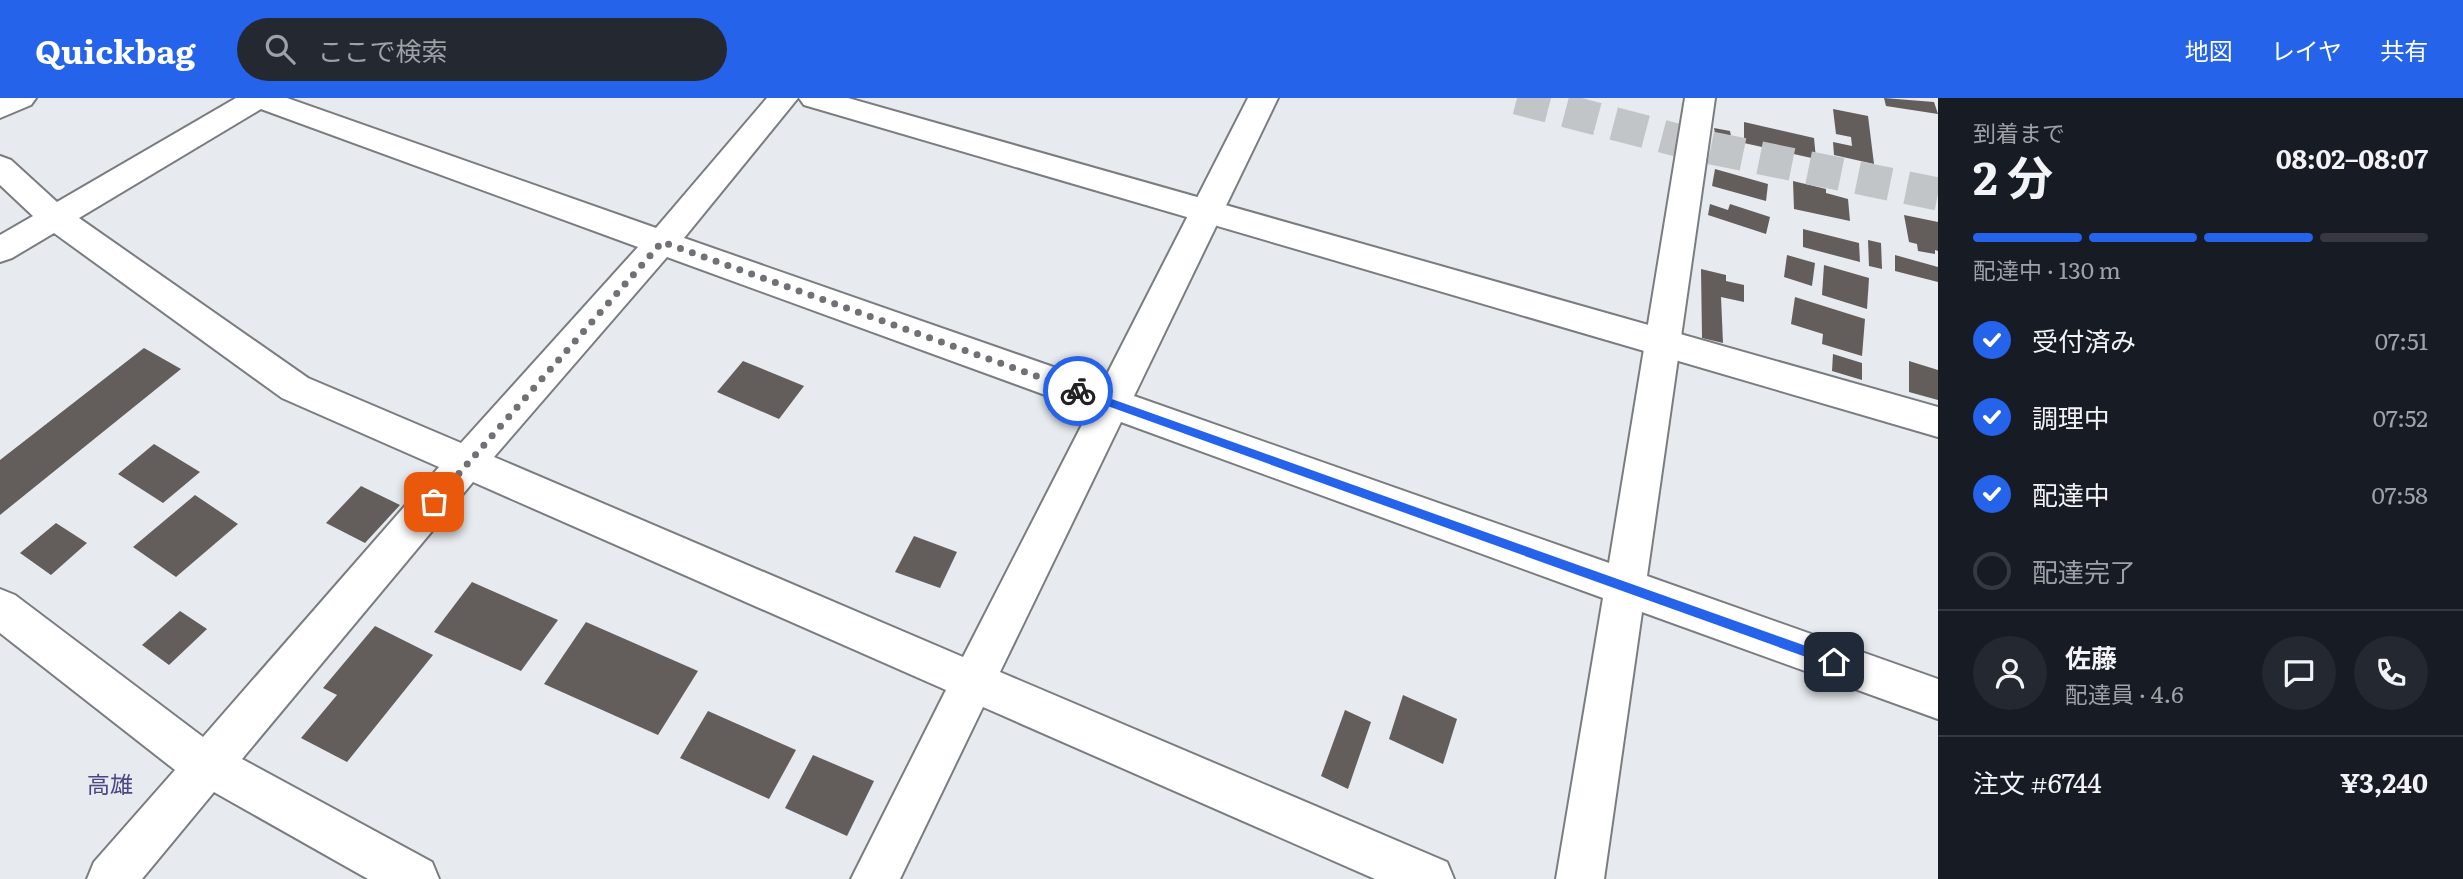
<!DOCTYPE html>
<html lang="ja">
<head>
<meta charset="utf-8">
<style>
  body { margin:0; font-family:Literata,"Noto Sans JP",serif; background:#242831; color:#f1f3f6; height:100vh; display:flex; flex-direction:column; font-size:26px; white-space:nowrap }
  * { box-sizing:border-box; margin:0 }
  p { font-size:23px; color:#9ea1a6 }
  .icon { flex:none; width:38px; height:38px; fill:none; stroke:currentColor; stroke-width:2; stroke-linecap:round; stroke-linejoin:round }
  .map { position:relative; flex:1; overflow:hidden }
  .details { display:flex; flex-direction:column; background:#171b24; width:525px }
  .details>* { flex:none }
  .pin { position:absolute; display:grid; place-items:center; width:60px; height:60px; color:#fff; margin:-30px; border-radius:14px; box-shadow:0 4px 10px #0006 }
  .courier { position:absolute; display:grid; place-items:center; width:70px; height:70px; margin:-35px; border:5px solid #2563eb; border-radius:50%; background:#fff; color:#222; box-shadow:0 2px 9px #0007 }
  .head em { font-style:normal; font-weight:700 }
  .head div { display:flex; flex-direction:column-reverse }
  .head { display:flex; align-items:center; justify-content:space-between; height:119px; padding:0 35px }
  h1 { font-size:46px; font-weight:700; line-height:52px }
  .bar { display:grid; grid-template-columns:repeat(4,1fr); gap:10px 7px; align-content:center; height:84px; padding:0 35px }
  .bar i { height:9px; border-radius:5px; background:#363941 }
  .bar .selected { background:#2563eb }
  .bar p { grid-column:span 4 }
  .line { display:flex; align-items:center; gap:18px; padding:0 35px; border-top:2px solid #363941 }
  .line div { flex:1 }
  .round { display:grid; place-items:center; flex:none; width:74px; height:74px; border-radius:37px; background:#242831 }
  ol { padding:0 35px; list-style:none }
  li { display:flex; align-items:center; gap:21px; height:77px }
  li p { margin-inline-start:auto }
  li .icon { padding:7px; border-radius:50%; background:#2563eb; color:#fff; stroke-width:4 }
  li:last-child { color:#9ea1a6 }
  li i { width:38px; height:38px; border:4px solid #363941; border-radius:50% }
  header { display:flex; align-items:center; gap:42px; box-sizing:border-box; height:98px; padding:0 35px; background:#2563eb; color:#fff }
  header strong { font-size:33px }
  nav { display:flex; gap:38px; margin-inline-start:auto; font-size:24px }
  .search { width:490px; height:63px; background:#242831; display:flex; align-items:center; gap:18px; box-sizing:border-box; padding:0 24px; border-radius:38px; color:#9ea1a6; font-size:26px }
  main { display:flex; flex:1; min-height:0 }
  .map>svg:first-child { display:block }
</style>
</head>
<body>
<header>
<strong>Quickbag</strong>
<div class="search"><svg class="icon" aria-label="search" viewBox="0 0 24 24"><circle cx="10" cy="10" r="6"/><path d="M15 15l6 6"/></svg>ここで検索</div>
<nav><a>地図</a><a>レイヤ</a><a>共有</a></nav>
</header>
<main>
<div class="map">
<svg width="1938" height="781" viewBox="0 0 1938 781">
  <rect width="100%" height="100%" fill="#e7eaee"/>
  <g fill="#635e5c">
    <path d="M1884,0L1934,4L1938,16L1886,8Z"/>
    <path d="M1833,11L1868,18L1874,66L1834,57L1833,44L1852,48L1851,39L1836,36Z"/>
    <path d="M1744,24L1814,40L1816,61L1744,45Z"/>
    <path d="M1714,30L1730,33L1732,43L1716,41Z"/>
    <path d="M1715,71L1768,86L1766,103L1712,88Z"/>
    <path d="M1793,83L1826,91V95L1848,101L1850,123L1794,111Z"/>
    <path d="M1710,106L1728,112L1730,106L1770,119L1766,136L1708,117Z"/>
    <path d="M1904,117L1938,124V153L1935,152V156L1918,153L1917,146L1909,144Z"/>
    <path d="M1803,131L1859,145L1860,164L1803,149Z"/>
    <path d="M1868,142L1881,145L1882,171L1869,168Z"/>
    <path d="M1787,157L1815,165L1812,188L1784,179Z"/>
    <path d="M1895,157L1938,169V184L1895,173Z"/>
    <path d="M1824,167L1869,180L1867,211L1822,197Z"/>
    <path d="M1701,171L1726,177V183L1744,187V204L1721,199L1723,245L1702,240Z"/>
    <path d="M1795,199L1865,221L1862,258L1822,246L1823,236L1791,226Z"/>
    <path d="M144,250L181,271L0,417V362Z"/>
    <path d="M1833,256L1862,265V282L1832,273Z"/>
    <path d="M743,263L804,288L779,321L717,294Z"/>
    <path d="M1909,263L1938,272V302L1909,294Z"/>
    <path d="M154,346L200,374L163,405L118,376Z"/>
    <path d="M361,388L400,407L365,445L326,425Z"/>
    <path d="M195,397L238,426L176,479L133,449Z"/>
    <path d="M56,425L87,445L51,477L20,455Z"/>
    <path d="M914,438L957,454L940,490L895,474Z"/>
    <path d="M472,484L558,522L521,573L434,534Z"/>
    <path d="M180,513L207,531L169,567L142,547Z"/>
    <path d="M586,524L698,573L658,637L544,586Z"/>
    <path d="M375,528L433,557L347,664L301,640L337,597L323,590Z"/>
    <path d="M1403,597L1457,621L1443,666L1389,641Z"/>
    <path d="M1345,612L1371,624L1348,691L1321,678Z"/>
    <path d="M708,613L796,652L769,701L680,660Z"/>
    <path d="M813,657L874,683L847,738L785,710Z"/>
  </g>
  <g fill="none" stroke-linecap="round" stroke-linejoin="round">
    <path stroke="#c2c5c8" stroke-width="33" stroke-dasharray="33 17" stroke-linecap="butt" d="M1517,0L1692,46L1938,96"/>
    <defs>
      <g id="street">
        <path d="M0,0H36L31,7L0,20Z"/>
        <path d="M236,0H287L656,130L767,0H798L684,140L1102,286L1248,0H1278L1134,298L1609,465L1685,0H1715L1647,478L1938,581V621L1642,514L1604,781H1556L1603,500L1121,324L1000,574L1447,764L1454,781H1375L983,609L900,781H851L946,592L473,384L242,661L432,764L439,781H368L214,694L142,781H87L94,764L175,672L0,535V491L15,497L203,639L439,369L282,300L54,135L12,160L0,164V137L33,118L0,87V58L11,62L57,104ZM261,11L638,149L461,345L308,280L79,120ZM667,159L1089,313L963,559L494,359Z"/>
      </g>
      <path id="secondary" d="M799,0H848L1938,309V339L804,7Z"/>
    </defs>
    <use href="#street" stroke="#7a7d80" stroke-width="4"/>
    <use href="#secondary" stroke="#7a7d80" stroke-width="4"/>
    <use href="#street" fill="#fff" fill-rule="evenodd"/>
    <use href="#secondary" fill="#fff" fill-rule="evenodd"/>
  </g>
  <path fill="#2563eb" d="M1078,289L1834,558L1840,564L1834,569L1074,296V290Z"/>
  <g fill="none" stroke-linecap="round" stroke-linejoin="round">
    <path stroke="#6f7174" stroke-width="7" stroke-dasharray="0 12.6" d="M434,404L662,144L1078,293"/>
  </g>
  <g text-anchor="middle" stroke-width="7" stroke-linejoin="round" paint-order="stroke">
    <g font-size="23" fill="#4b4684" stroke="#e7eaee">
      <text x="110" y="695">高雄</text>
    </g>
  </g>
</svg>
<div class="pin" style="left:434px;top:404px;background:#ea580c"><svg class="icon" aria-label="bag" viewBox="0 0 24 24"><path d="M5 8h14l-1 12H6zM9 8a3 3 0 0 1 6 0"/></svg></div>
<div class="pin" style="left:1834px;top:564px;background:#1f2937"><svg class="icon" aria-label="home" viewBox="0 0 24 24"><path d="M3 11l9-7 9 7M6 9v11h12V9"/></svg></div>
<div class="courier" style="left:1078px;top:293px"><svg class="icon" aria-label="bike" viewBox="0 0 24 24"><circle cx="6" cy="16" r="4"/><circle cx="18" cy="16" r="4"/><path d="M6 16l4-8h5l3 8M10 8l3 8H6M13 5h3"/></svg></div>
</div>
<section class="details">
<div class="head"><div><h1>2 分</h1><p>到着まで</p></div><em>08:02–08:07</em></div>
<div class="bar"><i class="selected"></i><i class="selected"></i><i class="selected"></i><i></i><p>配達中 · 130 m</p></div>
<ol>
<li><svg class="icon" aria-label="check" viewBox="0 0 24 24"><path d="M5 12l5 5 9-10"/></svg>受付済み<p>07:51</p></li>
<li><svg class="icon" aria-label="check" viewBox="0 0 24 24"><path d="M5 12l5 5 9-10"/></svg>調理中<p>07:52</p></li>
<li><svg class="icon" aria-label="check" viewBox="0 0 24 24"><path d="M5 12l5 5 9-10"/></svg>配達中<p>07:58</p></li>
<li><i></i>配達完了</li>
</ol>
<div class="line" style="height:126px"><a class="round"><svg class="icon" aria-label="person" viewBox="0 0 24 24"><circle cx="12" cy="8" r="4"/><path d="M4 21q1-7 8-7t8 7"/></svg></a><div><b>佐藤</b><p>配達員 · 4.6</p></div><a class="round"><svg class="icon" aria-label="chat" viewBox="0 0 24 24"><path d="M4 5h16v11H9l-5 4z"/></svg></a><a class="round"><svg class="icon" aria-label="phone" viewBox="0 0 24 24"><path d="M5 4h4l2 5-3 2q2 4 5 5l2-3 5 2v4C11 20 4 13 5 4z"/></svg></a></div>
<div class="line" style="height:91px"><div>注文 #6744</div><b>¥3,240</b></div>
</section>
</main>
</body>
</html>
